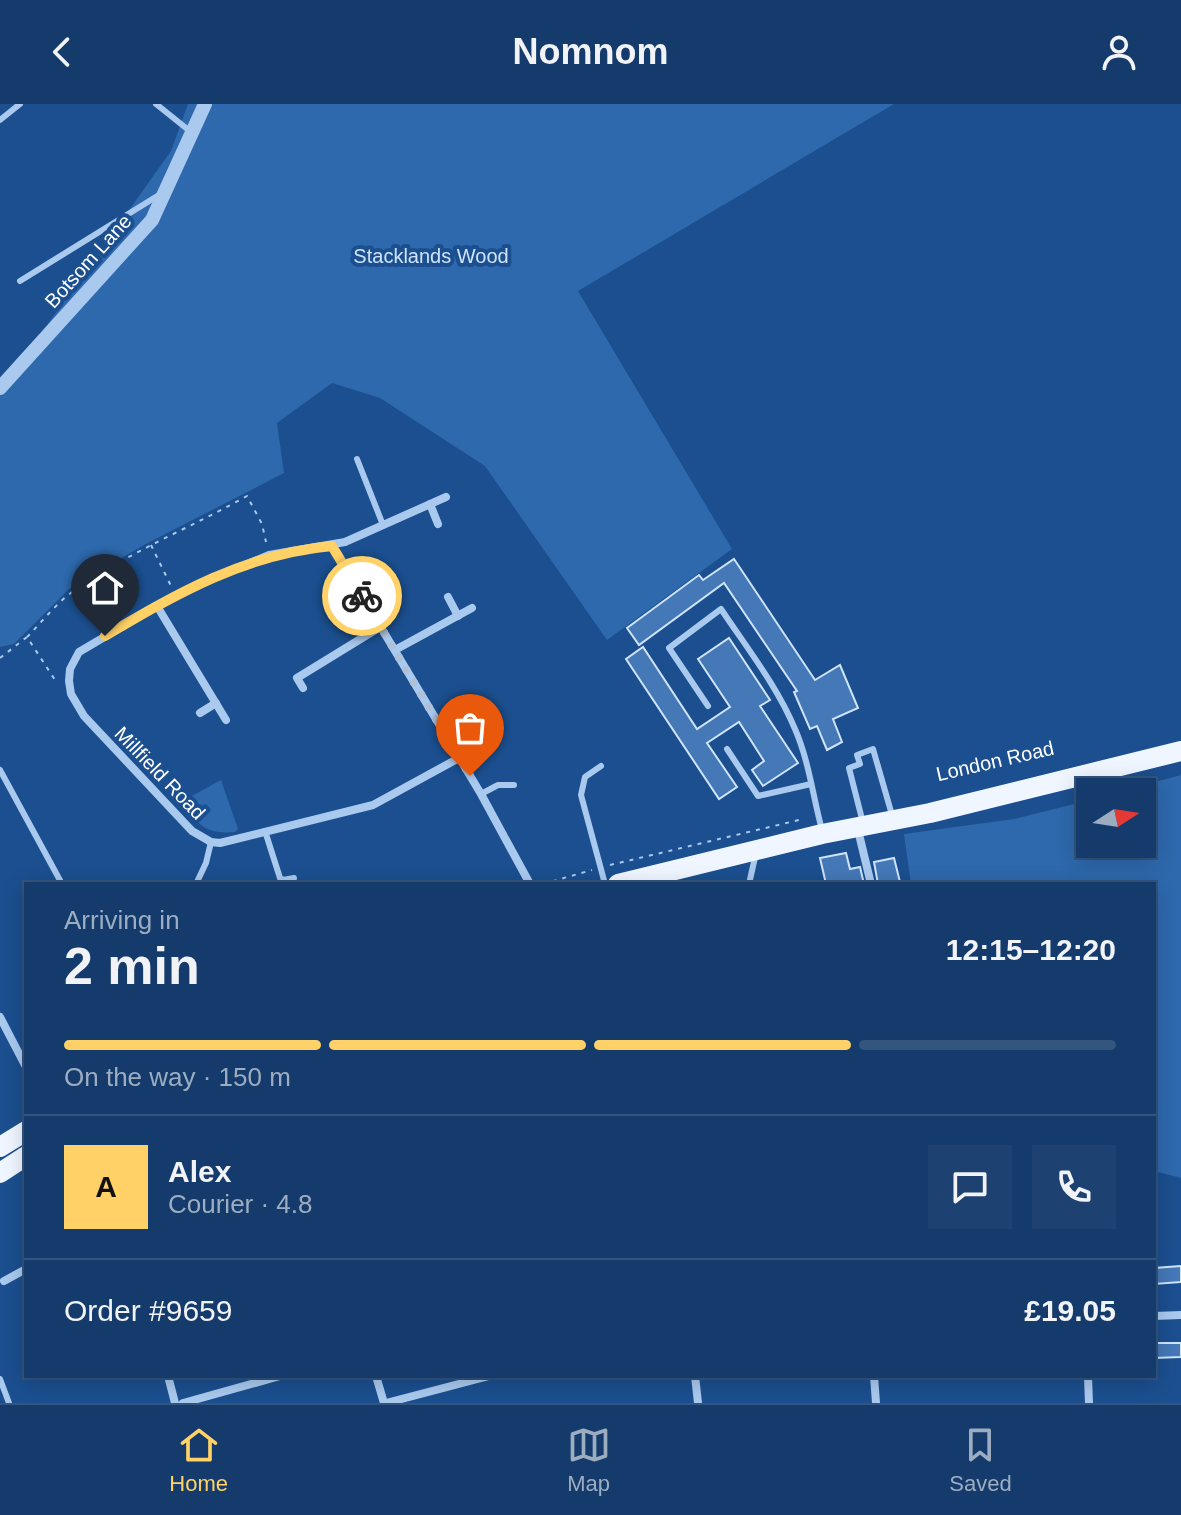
<!DOCTYPE html>
<html lang="en">
<head>
<meta charset="utf-8">
<style>
  body { margin:0; font-family:Arial,sans-serif; background:#1d4271; color:#f1f3f6; height:100vh; display:flex; flex-direction:column; font-size:30px; white-space:nowrap }
  * { box-sizing:border-box; margin:0 }
  p { font-size:26px; color:#9dadc1 }
  .icon { flex:none; width:44px; height:44px; fill:none; stroke:currentColor; stroke-width:2; stroke-linecap:round; stroke-linejoin:round }
  .map { position:relative; flex:1; overflow:hidden }
  .sheet { position:absolute; left:24px; top:778px; width:1132px; height:496px; display:flex; flex-direction:column; background:#143b6b; border-radius:0px; box-shadow:0 4px 20px #0003,0 0 0 2px #33557e }
  .sheet>* { flex:none }
  .needle { width:52px; rotate:78deg }
  .tools { position:absolute; left:1076px; top:674px; display:grid; gap:16px }
  .tools a { display:grid; place-items:center; width:80px; height:80px; border-radius:0px; background:#143b6b; box-shadow:0 4px 20px #0003,0 0 0 2px #33557e; font-size:40px }
  .pin { position:absolute; display:grid; place-items:center; width:68px; height:68px; color:#fff; margin:-82px -34px; border-radius:50% 50% 50% 0; rotate:-45deg; box-shadow:0 0 8px #0007 }
  .pin .icon { rotate:45deg }
  .courier { position:absolute; display:grid; place-items:center; width:80px; height:80px; margin:-40px; border:6px solid #ffd166; border-radius:50%; background:#fff; color:#222; box-shadow:0 2px 10px #0007 }
  .overview em { font-style:normal; font-weight:600 }
  .overview div { display:flex; flex-direction:column-reverse }
  .overview { display:flex; align-items:center; justify-content:space-between; height:136px; padding:0 40px }
  h1 { font-size:52px; font-weight:600; line-height:60px }
  .bar { display:grid; grid-template-columns:repeat(4,1fr); gap:12px 8px; align-content:center; height:96px; padding:0 40px }
  .bar i { height:10px; border-radius:6px; background:#33557e }
  .bar .active { background:#ffd166 }
  .bar p { grid-column:span 4 }
  .line { display:flex; align-items:center; gap:20px; padding:0 40px; border-top:2px solid #33557e }
  .line div { flex:1 }
  .round { display:grid; place-items:center; flex:none; width:84px; height:84px; border-radius:0px; background:#1d4271 }
  header { display:flex; justify-content:space-between; align-items:center; height:104px; padding:0 40px; background:#143b6b; font-size:36px; font-weight:600 }
  .tabs { display:flex; justify-content:space-around; align-items:center; height:112px; border-top:2px solid #33557e; background:#143b6b; font-size:22px; color:#9dadc1 }
  .tabs a { display:grid; justify-items:center; gap:4px }
  .tabs .active { color:#ffd166 }
  .map>svg:first-child { display:block }
</style>
</head>
<body>
<header><svg class="icon" aria-label="back" viewBox="0 0 24 24"><path d="M15 5l-7 7 7 7"/></svg>Nomnom<svg class="icon" aria-label="person" viewBox="0 0 24 24"><circle cx="12" cy="8" r="4"/><path d="M4 21q1-7 8-7t8 7"/></svg></header>
<div class="map">
<svg width="1181" height="1299" viewBox="0 0 1181 1299">
  <rect width="100%" height="100%" fill="#1b4f8f"/>
  <g fill="#2e69ad">
    <path d="M188,0H894L578,187L732,445L607,536L485,362L380,294L332,279L277,319L284,369L142,442L69,485L14,540L0,543V287L171,47Z"/>
    <path d="M1181,671V1074L1154,1067V780H911L904,730L1014,715L1090,696V740H1142V688H1118Z"/>
    <path d="M221,676L238,725L235,728C205,731 199,720 179,699Z"/>
  </g>
  <g fill="#4478b7" stroke="#cfe3fa" stroke-width="2">
    <path d="M734,455L815,576L840,561L858,604L833,615L842,638L827,646L817,622L810,625L794,588L797,587L724,479L639,541L627,524L699,471L703,476Z"/>
    <path d="M729,534L770,596L760,602L798,659L763,682L752,666L764,657L739,618L707,639L737,683L719,695L626,555L643,543L697,625L730,603L698,555Z"/>
    <path d="M846,749L850,765L860,763L864,780H826L820,754Z"/>
    <path d="M894,754L900,778L878,780L874,758Z"/>
    <path d="M1181,1162V1178L1154,1180V1164Z"/>
    <path d="M1154,1239H1181V1253L1154,1254Z"/>
  </g>
  <g fill="none" stroke-linecap="round" stroke-linejoin="round">
    <g stroke="#a9c9ee" stroke-width="2" stroke-dasharray="4 6" stroke-linecap="butt">
      <path d="M151,441L171,482"/>
      <path d="M27,533C42,518 57,498 75,486C129,448 190,424 247,392L262,420L266,438"/>
      <path d="M0,554L27,533L57,579"/>
      <path d="M610,761L799,716"/>
      <path d="M543,780L592,766"/>
    </g>
    <g stroke="#a9c9ee" stroke-width="6">
      <path d="M156,0L191,28"/>
      <path d="M0,16L20,0"/>
      <path d="M20,177L159,91"/>
      <path d="M357,355L383,421"/>
      <path d="M708,602L669,544L721,505C747,544 777,582 795,625C809,657 813,693 822,726"/>
      <path d="M727,645L758,692L811,680"/>
      <path d="M601,662L585,673L581,691L605,780"/>
      <path d="M0,666L62,780"/>
      <path d="M481,690L498,681H514"/>
      <path d="M863,719L849,664L860,660L857,651L873,645L892,711"/>
      <path d="M265,727L280,774L283,776L294,774"/>
      <path d="M196,780L206,759L211,738"/>
      <path d="M749,780L756,749"/>
      <path d="M0,1275L9,1299"/>
    </g>
    <g stroke="#a9c9ee" stroke-width="8">
      <path d="M446,393L345,438L269,451L211,475L157,502L79,548L70,565L69,577L71,590L84,612L192,727L211,738L220,739L373,701L459,654"/>
      <path d="M430,400L438,420"/>
      <path d="M332,442L481,690L530,780"/>
      <path d="M448,493L458,512"/>
      <path d="M157,502L226,616"/>
      <path d="M395,546L472,504"/>
      <path d="M303,584L297,574L380,523"/>
      <path d="M200,609L216,599"/>
      <path d="M857,722L871,780"/>
      <path d="M0,913L26,963"/>
      <path d="M4,1177L26,1165"/>
      <path d="M1154,1212L1181,1211"/>
      <path d="M168,1272L175,1299"/>
      <path d="M376,1272L384,1299"/>
      <path d="M695,1272L698,1299"/>
      <path d="M874,1272L876,1299"/>
      <path d="M1088,1272L1089,1299"/>
      <path d="M183,1299L280,1272"/>
      <path d="M386,1299L489,1272"/>
    </g>
    <path stroke="#a9c9ee" stroke-width="14" d="M0,284L152,116L205,0"/>
    <g stroke="#f0f6ff" stroke-width="20">
      <path d="M618,780L822,730L930,709L1181,647"/>
      <path d="M0,1043L26,1027"/>
      <path d="M0,1069L26,1052"/>
    </g>
  </g>
  <g fill="none" stroke-linecap="round" stroke-linejoin="round">
    <path stroke="#afc1d8" stroke-width="8" stroke-dasharray="0 14.4" d="M362,492L470,672"/>
    <path stroke="#ffd166" stroke-width="10" d="M105,532C178,489 245,450 332,442L362,492"/>
  </g>
  <g text-anchor="middle" stroke-width="8" stroke-linejoin="round" paint-order="stroke">
    <g font-size="20" fill="#cfe3fa" stroke="#1b4f8f">
      <text x="431" y="159">Stacklands Wood</text>
    </g>
    <g font-size="20" fill="#fff" stroke="#1b4f8f">
      <text transform="translate(88 157) rotate(-48)" y="7">Botsom Lane</text>
      <text transform="translate(995 657) rotate(-13)" y="7">London Road</text>
      <text transform="translate(160 669) rotate(46)" y="7">Millfield Road</text>
    </g>
  </g>
</svg>
<div class="tools">
<a><svg class="needle" viewBox="-14 -14 28 28"><path d="M0-13l5 13h-10z" fill="#e53935"/><path d="M0 13l5-13h-10z" fill="#9dadc1"/></svg></a>
</div>
<div class="pin" style="left:470px;top:672px;background:#ea580c"><svg class="icon" aria-label="bag" viewBox="0 0 24 24"><path d="M5 8h14l-1 12H6zM9 8a3 3 0 0 1 6 0"/></svg></div>
<div class="pin" style="left:105px;top:532px;background:#1f2937"><svg class="icon" aria-label="home" viewBox="0 0 24 24"><path d="M3 11l9-7 9 7M6 9v11h12V9"/></svg></div>
<div class="courier" style="left:362px;top:492px"><svg class="icon" aria-label="bike" viewBox="0 0 24 24"><circle cx="6" cy="16" r="4"/><circle cx="18" cy="16" r="4"/><path d="M6 16l4-8h5l3 8M10 8l3 8H6M13 5h3"/></svg></div>
<section class="sheet">
<div class="overview"><div><h1>2 min</h1><p>Arriving in</p></div><em>12:15–12:20</em></div>
<div class="bar"><i class="active"></i><i class="active"></i><i class="active"></i><i></i><p>On the way · 150 m</p></div>
<div class="line" style="height:144px"><b class="round" style="background:#ffd166;color:#111">A</b><div><b>Alex</b><p>Courier · 4.8</p></div><a class="round"><svg class="icon" aria-label="chat" viewBox="0 0 24 24"><path d="M4 5h16v11H9l-5 4z"/></svg></a><a class="round"><svg class="icon" aria-label="phone" viewBox="0 0 24 24"><path d="M5 4h4l2 5-3 2q2 4 5 5l2-3 5 2v4C11 20 4 13 5 4z"/></svg></a></div>
<div class="line" style="height:104px"><div>Order #9659</div><b>£19.05</b></div>
</section>
</div>
<nav class="tabs">
<a class="active"><svg class="icon" aria-label="home" viewBox="0 0 24 24"><path d="M3 11l9-7 9 7M6 9v11h12V9"/></svg>Home</a>
<a><svg class="icon" aria-label="map" viewBox="0 0 24 24"><path d="M3 6l6-2 6 2 6-2v14l-6 2-6-2-6 2zM9 4v14M15 6v14"/></svg>Map</a>
<a><svg class="icon" aria-label="saved" viewBox="0 0 24 24"><path d="M7 4h10v16l-5-4-5 4z"/></svg>Saved</a>
</nav>
</body>
</html>
